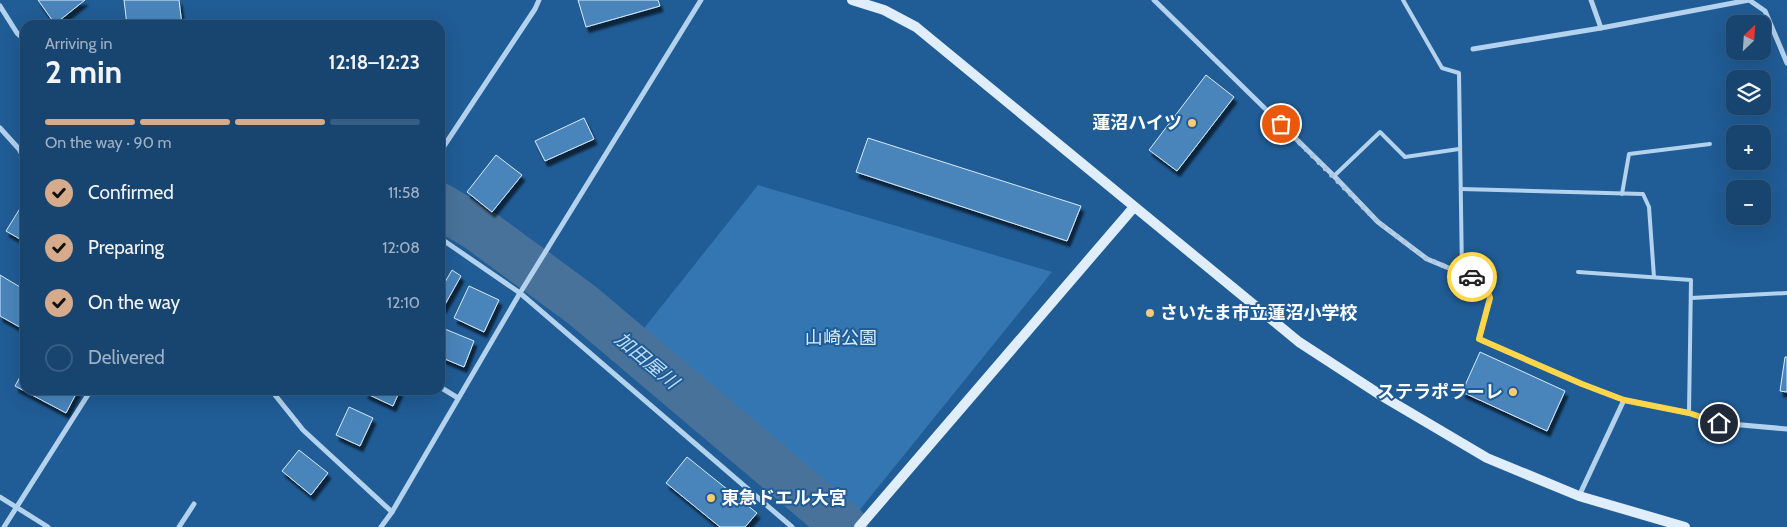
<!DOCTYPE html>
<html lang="en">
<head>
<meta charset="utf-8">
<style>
  body { margin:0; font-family:Cabin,"Noto Sans JP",sans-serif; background:#254f78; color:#f1f3f6; height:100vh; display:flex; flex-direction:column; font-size:19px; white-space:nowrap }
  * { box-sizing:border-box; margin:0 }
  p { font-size:16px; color:#9fb1c3 }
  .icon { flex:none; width:28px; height:28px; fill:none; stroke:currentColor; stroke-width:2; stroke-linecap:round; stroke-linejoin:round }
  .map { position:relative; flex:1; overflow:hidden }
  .details { position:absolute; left:20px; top:20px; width:425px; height:375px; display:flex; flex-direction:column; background:#184570; border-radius:15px; box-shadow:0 5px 20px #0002,0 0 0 1px #365d83 }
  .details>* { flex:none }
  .needle { width:32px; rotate:25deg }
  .buttons { position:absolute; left:1726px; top:15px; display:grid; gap:10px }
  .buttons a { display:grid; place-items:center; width:45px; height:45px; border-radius:10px; background:#184570; box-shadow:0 5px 20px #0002,0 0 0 1px #365d83; font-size:25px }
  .pin { position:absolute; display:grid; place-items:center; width:42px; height:42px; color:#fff; margin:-21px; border:2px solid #fff; border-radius:50%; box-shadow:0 1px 5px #0007 }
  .courier { position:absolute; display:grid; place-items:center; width:50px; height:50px; margin:-25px; border:4px solid #ffd54a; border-radius:50%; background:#fff; color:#222; box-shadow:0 1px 6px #0007 }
  .overview em { font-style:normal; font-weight:700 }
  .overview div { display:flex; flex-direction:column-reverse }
  .overview { display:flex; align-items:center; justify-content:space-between; height:85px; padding:0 25px }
  h1 { font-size:32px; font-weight:700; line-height:38px }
  .bar { display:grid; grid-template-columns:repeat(4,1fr); gap:8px 5px; align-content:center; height:60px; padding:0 25px }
  .bar i { height:6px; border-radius:4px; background:#365d83 }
  .bar .current { background:#d6ab8b }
  .bar p { grid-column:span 4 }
  ol { padding:0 25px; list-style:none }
  li { display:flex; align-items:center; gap:15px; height:55px }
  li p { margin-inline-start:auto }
  li .icon { padding:5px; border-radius:50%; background:#d6ab8b; color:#111; stroke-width:4 }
  li:last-child { color:#9fb1c3 }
  li i { width:28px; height:28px; border:2px solid #365d83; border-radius:50% }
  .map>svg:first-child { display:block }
</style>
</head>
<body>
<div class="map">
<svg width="1787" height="527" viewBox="0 0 1787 527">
  <defs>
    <filter id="shadow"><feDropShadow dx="3" dy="5.5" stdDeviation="1" flood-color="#0009"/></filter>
  </defs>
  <rect width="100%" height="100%" fill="#205c95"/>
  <path fill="#3476b2" d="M758,185L1052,272L858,512L641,332Z"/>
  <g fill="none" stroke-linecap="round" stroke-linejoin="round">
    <path stroke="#49729a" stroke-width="46" d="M440,206L477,228L582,305L845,527"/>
  </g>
  <g fill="#4885bb" stroke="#d9ebfa" filter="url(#shadow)">
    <path d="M38,0H85L55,24Z"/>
    <path d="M124,0H179L182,25H127Z"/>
    <path d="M578,0H658L660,6L586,27Z"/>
    <path d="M1206,75L1234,97L1177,171L1149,150Z"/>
    <path d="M584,118L594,139L545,161L535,141Z"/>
    <path d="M868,138L1081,206L1067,241L856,172Z"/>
    <path d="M496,155L522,175L492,212L467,192Z"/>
    <path d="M24,202L25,203V242L6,231Z"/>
    <path d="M452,270L461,276L443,308L440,306V291Z"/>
    <path d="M0,275L25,290V330L0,316Z"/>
    <path d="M469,286L499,300L484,332L454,318Z"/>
    <path d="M440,327L474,341L464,367L440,357Z"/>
    <path d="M1480,352L1565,391L1547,431L1462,392Z"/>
    <path d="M1785,357H1787V392L1780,391Z"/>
    <path d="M25,368V390H78L66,413L15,386Z"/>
    <path d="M366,390H400L393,406L365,393Z"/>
    <path d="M349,407L373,418L360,446L336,435Z"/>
    <path d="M299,450L328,473L311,495L282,471Z"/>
    <path d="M687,457L757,513L745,527H720L666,483Z"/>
  </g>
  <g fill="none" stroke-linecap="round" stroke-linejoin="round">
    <g stroke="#b3d2ee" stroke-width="4">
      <path d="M1403,0L1442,68L1459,73L1462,273"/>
      <path d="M1334,176L1380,132L1405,157L1459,149"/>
      <path d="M1461,189L1643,194L1649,207L1654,277"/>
      <path d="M1622,194L1629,154L1710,144"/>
      <path d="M1578,272L1691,280L1689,413"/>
      <path d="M1691,298L1787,293"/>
    </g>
    <g stroke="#b3d2ee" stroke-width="5">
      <path d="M1154,0L1334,176L1378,222L1427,259L1485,283L1490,298L1479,339L1582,384L1624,400L1689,413L1719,423L1787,429"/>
      <path d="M1591,0L1601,28"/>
      <path d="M0,6L17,33L25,40"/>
      <path d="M1473,49L1601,28L1749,0L1765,11L1787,63"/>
      <path d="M0,128L19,149L25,160"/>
      <path d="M440,152L535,9L539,0"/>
      <path d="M440,238L520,293L792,527"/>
      <path d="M440,387L458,398"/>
      <path d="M271,390L303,430L392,512"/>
      <path d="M1579,496L1624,400"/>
      <path d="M0,497L48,527"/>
      <path d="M4,527L91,390"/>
      <path d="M179,527L194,504"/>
      <path d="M381,527L392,512L520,293L701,0"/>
    </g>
    <g stroke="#e0edfa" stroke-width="10">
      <path d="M852,0L884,10L916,27L1299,342L1382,396L1487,458L1579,496L1685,527"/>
      <path d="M859,527L1134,207"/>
    </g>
  </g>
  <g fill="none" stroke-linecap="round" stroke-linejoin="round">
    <path stroke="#b1c6da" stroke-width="5" stroke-dasharray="0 9" d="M1281,124L1378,222L1427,259L1472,277"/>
    <path stroke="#ffd54a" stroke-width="6" d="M1472,277L1485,283L1490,298L1479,339L1582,384L1624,400L1689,413L1719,423"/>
  </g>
  <g fill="#fcca74" stroke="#205c95" stroke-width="2">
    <circle cx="1192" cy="123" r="5"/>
    <circle cx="1150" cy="313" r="5"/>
    <circle cx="1513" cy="392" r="5"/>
    <circle cx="711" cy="498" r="5"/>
  </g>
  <g text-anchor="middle" stroke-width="4" stroke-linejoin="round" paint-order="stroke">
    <g font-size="18" font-weight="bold" fill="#fff" stroke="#205c95" text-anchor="end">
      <text x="1182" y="129">蓮沼ハイツ</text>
      <text x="1160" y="319" text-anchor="start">さいたま市立蓮沼小学校</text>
      <text x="1503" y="398">ステラポラーレ</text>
      <text x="721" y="504" text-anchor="start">東急ドエル大宮</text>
    </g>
    <g font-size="18" fill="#d9ebfa" stroke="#205c95">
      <text x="841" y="344">山崎公園</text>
    </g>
    <g font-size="19" font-style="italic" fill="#bfdcf5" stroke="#205c95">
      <text transform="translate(647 360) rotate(40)" y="7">加田屋川</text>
    </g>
  </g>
</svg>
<div class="buttons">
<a><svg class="needle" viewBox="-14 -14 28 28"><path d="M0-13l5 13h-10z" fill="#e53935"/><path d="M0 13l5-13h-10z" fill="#9fb1c3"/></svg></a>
<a><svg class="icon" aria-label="layers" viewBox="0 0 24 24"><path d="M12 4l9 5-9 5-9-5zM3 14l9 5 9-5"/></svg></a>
<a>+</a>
<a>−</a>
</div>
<div class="pin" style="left:1281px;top:124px;background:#ea580c"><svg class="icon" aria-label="bag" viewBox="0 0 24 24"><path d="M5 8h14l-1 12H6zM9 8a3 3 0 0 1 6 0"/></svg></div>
<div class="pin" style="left:1719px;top:423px;background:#1f2937"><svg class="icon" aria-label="home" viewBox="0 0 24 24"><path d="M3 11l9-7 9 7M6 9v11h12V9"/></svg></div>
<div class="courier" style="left:1472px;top:277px"><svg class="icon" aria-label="car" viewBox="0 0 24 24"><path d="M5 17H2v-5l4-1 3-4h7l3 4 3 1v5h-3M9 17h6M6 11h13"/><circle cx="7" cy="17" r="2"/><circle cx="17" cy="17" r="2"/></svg></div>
<section class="details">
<div class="overview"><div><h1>2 min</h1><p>Arriving in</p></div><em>12:18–12:23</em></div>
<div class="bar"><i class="current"></i><i class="current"></i><i class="current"></i><i></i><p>On the way · 90 m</p></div>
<ol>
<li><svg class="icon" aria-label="check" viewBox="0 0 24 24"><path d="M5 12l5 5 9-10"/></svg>Confirmed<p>11:58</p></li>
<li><svg class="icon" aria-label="check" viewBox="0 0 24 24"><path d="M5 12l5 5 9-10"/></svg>Preparing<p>12:08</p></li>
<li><svg class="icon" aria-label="check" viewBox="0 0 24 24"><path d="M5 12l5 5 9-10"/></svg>On the way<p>12:10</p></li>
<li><i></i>Delivered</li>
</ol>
</section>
</div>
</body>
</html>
